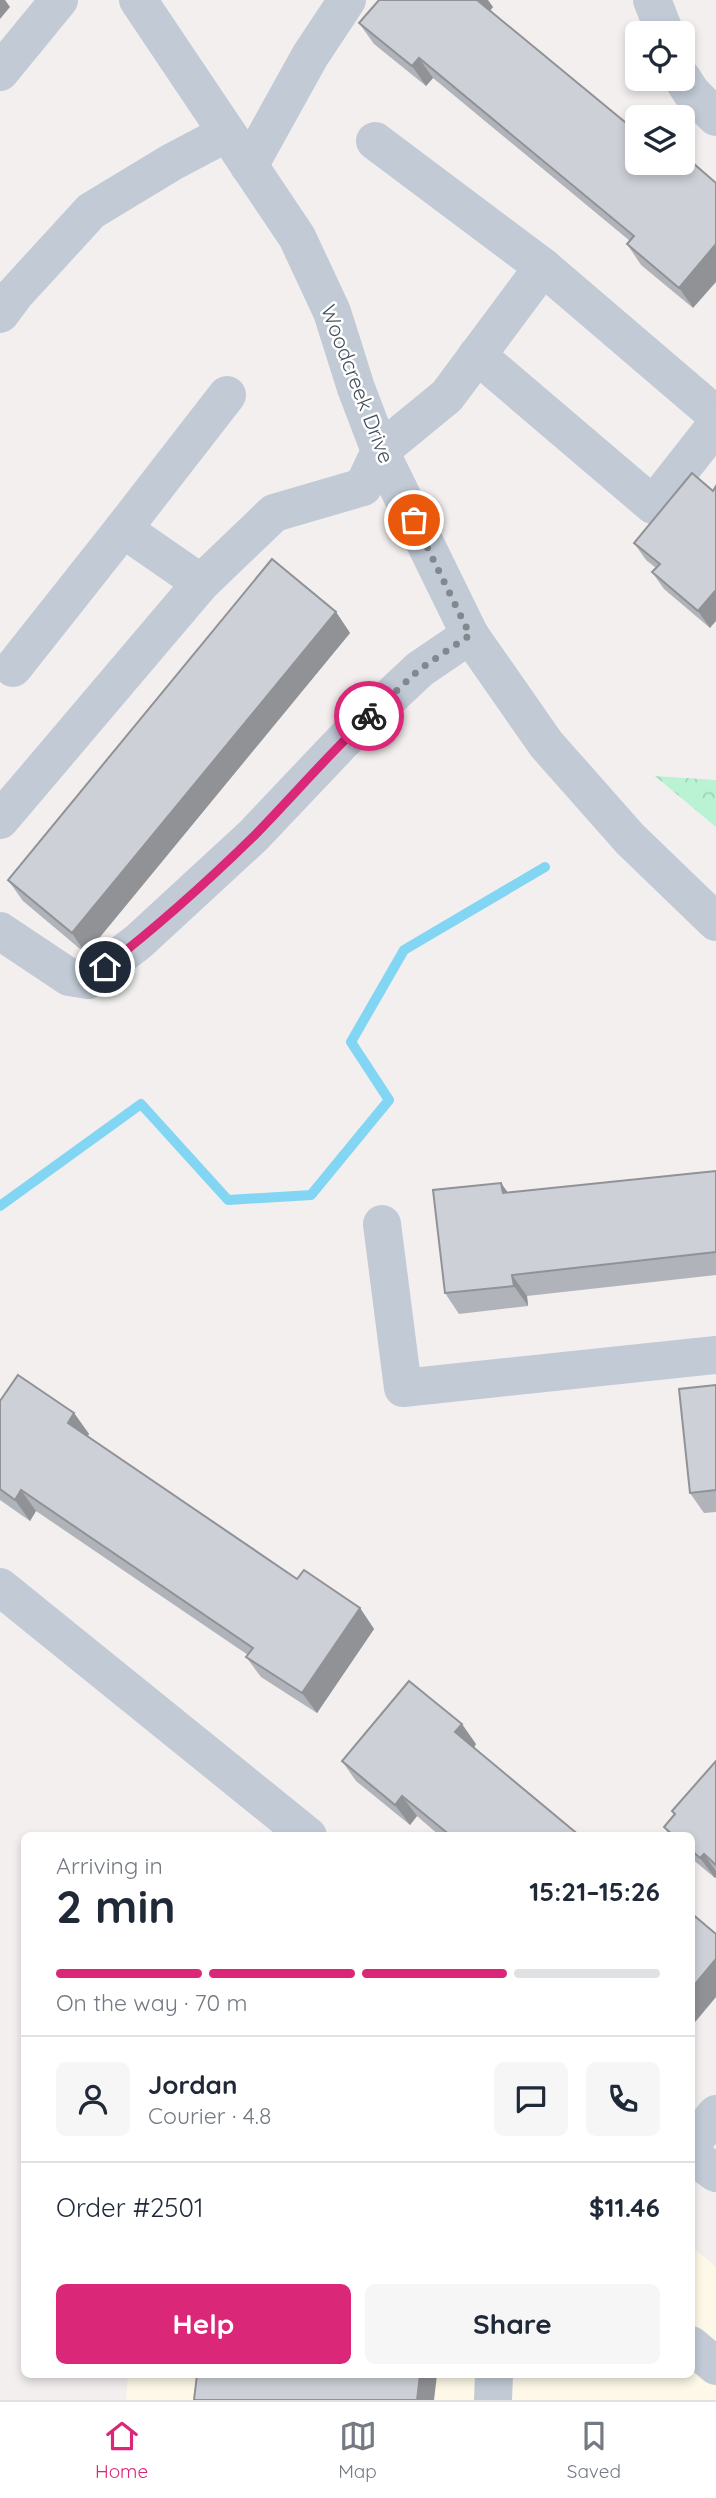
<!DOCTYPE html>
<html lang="en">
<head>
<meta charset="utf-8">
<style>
  body { margin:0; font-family:Quicksand,sans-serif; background:#f6f6f7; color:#1f2937; height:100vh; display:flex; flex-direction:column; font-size:26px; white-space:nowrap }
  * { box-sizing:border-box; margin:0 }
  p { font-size:23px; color:#747a83 }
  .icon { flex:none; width:38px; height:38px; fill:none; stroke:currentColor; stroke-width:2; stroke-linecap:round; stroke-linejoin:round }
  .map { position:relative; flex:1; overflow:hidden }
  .drawer { position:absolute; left:21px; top:1832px; width:674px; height:546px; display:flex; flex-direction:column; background:#fff; border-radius:10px; box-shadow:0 4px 10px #0003 }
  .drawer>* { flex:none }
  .tools { position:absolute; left:625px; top:21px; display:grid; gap:14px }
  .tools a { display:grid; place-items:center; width:70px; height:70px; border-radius:10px; background:#fff; box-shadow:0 4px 10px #0003; font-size:35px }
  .pin { position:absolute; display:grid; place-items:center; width:60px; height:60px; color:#fff; margin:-30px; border:4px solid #fff; border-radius:50%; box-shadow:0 2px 7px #0007 }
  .courier { position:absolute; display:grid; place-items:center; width:70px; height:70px; margin:-35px; border:5px solid #db2777; border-radius:50%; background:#fff; color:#222; box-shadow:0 2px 9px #0007 }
  .summary em { font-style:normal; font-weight:800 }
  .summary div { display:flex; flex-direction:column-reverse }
  .summary { display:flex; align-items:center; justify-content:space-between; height:119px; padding:0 35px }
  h1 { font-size:46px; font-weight:800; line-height:52px }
  .bar { display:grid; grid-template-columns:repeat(4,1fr); gap:10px 7px; align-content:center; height:84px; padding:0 35px }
  .bar i { height:9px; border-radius:5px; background:#e0e1e3 }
  .bar .on { background:#db2777 }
  .bar p { grid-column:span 4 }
  .line { display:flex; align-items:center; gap:18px; padding:0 35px; border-top:2px solid #e0e1e3 }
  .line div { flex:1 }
  .round { display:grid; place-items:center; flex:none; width:74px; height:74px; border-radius:10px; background:#f6f6f7 }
  .button { display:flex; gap:14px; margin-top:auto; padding:14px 35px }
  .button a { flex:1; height:80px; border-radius:10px; background:#db2777; color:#fff; font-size:28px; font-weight:800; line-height:80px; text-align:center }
  .button a+a { background:#f6f6f7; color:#1f2937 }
  .tab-bar { display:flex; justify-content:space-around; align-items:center; height:98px; border-top:2px solid #e0e1e3; background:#fff; font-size:19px; color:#747a83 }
  .tab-bar a { display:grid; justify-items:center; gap:4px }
  .tab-bar .on { color:#db2777 }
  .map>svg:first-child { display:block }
</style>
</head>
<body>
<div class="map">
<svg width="716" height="2400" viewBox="0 0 716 2400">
  <defs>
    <pattern id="park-crowns" width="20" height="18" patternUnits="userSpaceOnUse" patternTransform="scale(1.75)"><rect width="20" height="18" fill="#b9f3d3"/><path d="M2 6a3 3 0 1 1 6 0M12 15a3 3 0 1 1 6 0" fill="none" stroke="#a0d2b8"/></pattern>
  </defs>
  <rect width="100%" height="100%" fill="#f2efee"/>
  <path fill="#fdf8e7" d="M691,2246L716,2267V2400H126L128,2375H691Z"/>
  <path fill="url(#park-crowns)" d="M655,776L716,780V827Z"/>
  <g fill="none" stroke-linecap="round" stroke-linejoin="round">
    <path stroke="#83d6f3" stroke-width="10" d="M0,1206L141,1104L228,1200L311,1195L389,1100L351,1042L404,950L545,867"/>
    <g stroke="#c1cad5" stroke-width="38">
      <path d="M138,0L297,237L332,312L356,388L380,451L470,635L546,744L630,839L716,922"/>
      <path d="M652,0L665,33"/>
      <path d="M0,72L59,0"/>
      <path d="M682,78L691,92L716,117"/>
      <path d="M375,141L543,267L716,415"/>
      <path d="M249,166L310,56L347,0"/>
      <path d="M0,314L15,294L91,211L172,162L227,133"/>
      <path d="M477,355L653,505L716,425"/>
      <path d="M123,529L227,395"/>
      <path d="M13,668L123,529L201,583"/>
      <path d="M0,820L201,583L274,513L363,487L380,451L447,396L543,267"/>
      <path d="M0,931L69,977L88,980L138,942L253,836L343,741L420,669L470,635"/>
      <path d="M382,1224L403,1388L716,1355"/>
      <path d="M0,1587L308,1836"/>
      <path d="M691,2144L716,2114"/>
      <path d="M691,2155L716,2173"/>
      <path d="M691,2345L716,2366"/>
      <path d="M493,2400L494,2375"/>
    </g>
  </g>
  <g fill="#b0b3b9">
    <path d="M493,7L490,10L693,308L641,265L627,244L630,241L433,78L426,86L374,44L359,23Z"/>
    <path d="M692,473L710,628L664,589L652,572L656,568L646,560L634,543Z"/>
    <path d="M336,612L350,633L86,954L23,901L8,880Z"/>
    <path d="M716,1171V1275L527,1296L528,1306L459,1314L445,1293L501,1183L508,1193Z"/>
    <path d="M716,1385V1512L704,1513L690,1493Z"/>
    <path d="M0,1401L74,1413L89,1434L88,1436L297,1579L360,1608L374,1629L317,1713L261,1677L246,1657L248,1655L36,1511L30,1521L0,1500Z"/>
    <path d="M476,1744L474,1748L580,1836H440L417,1816L410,1825L356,1781L342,1761Z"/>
    <path d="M716,1761V1877L715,1878L691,1858V1836H670L664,1827L674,1815L672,1811Z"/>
  </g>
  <g fill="#909296">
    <path d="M0,0H5L10,7L0,19Z"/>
    <path d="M475,0H488L493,7L486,16Z"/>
    <path d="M419,58L433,78L426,86L412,66Z"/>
    <path d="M716,244V282L693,308L679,288Z"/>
    <path d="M716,590V621L710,628L698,611Z"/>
    <path d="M336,612L350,633L86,954L72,933Z"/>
    <path d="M501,1183L515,1203L503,1193Z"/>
    <path d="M512,1275L527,1296L528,1306L514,1286Z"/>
    <path d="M74,1413L89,1434L83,1443L68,1423Z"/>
    <path d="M21,1490L36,1511L30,1521L15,1500Z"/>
    <path d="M360,1608L374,1629L317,1713L302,1693Z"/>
    <path d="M462,1724L476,1744L470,1753L455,1732Z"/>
    <path d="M402,1796L417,1816L410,1825L395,1805Z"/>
    <path d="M704,1854L716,1871V1877L715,1878L700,1858Z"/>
    <path d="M716,1959V1997L691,2027V1989Z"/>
    <path d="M420,2375H437L434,2400H417Z"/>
  </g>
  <g fill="#cdd0d7" stroke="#909296" stroke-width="2">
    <path d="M379,0H477L637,132V163H674L686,173L694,164L716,183V244L679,288L627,244L634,236L419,58L412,66L359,23Z"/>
    <path d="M692,473L713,491L716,486V590L698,611L652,572L660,564L634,543Z"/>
    <path d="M272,559L336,612L72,933L8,880Z"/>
    <path d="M716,1171V1252L512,1275L514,1286L445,1293L433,1190L501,1183L503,1193Z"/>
    <path d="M18,1375L74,1413L68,1423L297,1579L304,1570L360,1608L302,1693L246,1657L253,1648L21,1490L15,1500L0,1489V1401Z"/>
    <path d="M716,1385V1490L690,1493L679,1389Z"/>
    <path d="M409,1681L462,1724L455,1732L580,1836H451L402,1796L395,1805L342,1761Z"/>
    <path d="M716,1761V1865L704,1854L700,1858L691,1850V1836H674L664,1827L675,1814L672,1811Z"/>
    <path d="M691,1913L716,1934V1959L691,1989Z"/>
    <path d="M197,2375H420L417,2400H194Z"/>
  </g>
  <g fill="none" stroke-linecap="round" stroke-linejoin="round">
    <path stroke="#828890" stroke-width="7" stroke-dasharray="0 12.6" d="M369,716L420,669L470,635L414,520"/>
    <path stroke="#db2777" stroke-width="9" d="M105,967C157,927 207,882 254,836C293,796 329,754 369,716"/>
  </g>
  <g text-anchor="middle" stroke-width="5" stroke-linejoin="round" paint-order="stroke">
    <g font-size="21" fill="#45515e" stroke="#fff">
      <text transform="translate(357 384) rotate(69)" y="7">Woodcreek Drive</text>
    </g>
  </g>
</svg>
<div class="tools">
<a><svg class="icon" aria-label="locate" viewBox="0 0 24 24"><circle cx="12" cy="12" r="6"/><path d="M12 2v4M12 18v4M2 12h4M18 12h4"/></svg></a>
<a><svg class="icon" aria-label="layers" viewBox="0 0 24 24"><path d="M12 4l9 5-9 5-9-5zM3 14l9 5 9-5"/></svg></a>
</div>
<div class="pin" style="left:414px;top:520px;background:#ea580c"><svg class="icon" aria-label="bag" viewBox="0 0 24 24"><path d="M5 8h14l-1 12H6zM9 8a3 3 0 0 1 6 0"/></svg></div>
<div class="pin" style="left:105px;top:967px;background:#1f2937"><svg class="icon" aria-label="home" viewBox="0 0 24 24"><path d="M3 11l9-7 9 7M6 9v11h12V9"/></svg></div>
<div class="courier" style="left:369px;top:716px"><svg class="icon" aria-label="bike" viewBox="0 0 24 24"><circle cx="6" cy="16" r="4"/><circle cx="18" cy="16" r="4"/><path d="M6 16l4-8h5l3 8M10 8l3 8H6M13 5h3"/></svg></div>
<section class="drawer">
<div class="summary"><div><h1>2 min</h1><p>Arriving in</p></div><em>15:21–15:26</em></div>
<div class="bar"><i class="on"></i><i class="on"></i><i class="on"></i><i></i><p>On the way · 70 m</p></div>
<div class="line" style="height:126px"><a class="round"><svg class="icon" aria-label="person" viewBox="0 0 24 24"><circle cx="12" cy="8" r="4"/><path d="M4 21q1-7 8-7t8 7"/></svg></a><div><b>Jordan</b><p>Courier · 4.8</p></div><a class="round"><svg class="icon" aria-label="chat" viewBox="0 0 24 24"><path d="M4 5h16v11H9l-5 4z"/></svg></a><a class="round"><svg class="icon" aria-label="phone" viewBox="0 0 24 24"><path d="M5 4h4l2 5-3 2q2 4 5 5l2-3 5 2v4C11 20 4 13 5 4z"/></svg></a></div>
<div class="line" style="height:91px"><div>Order #2501</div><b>$11.46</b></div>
<div class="button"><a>Help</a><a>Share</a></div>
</section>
</div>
<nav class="tab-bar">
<a class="on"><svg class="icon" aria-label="home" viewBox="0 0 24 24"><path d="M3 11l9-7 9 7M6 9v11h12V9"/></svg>Home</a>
<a><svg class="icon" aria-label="map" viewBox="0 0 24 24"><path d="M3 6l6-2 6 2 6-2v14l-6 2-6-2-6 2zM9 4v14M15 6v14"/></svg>Map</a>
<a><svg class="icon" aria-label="saved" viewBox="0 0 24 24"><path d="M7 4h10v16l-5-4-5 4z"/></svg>Saved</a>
</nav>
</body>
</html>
